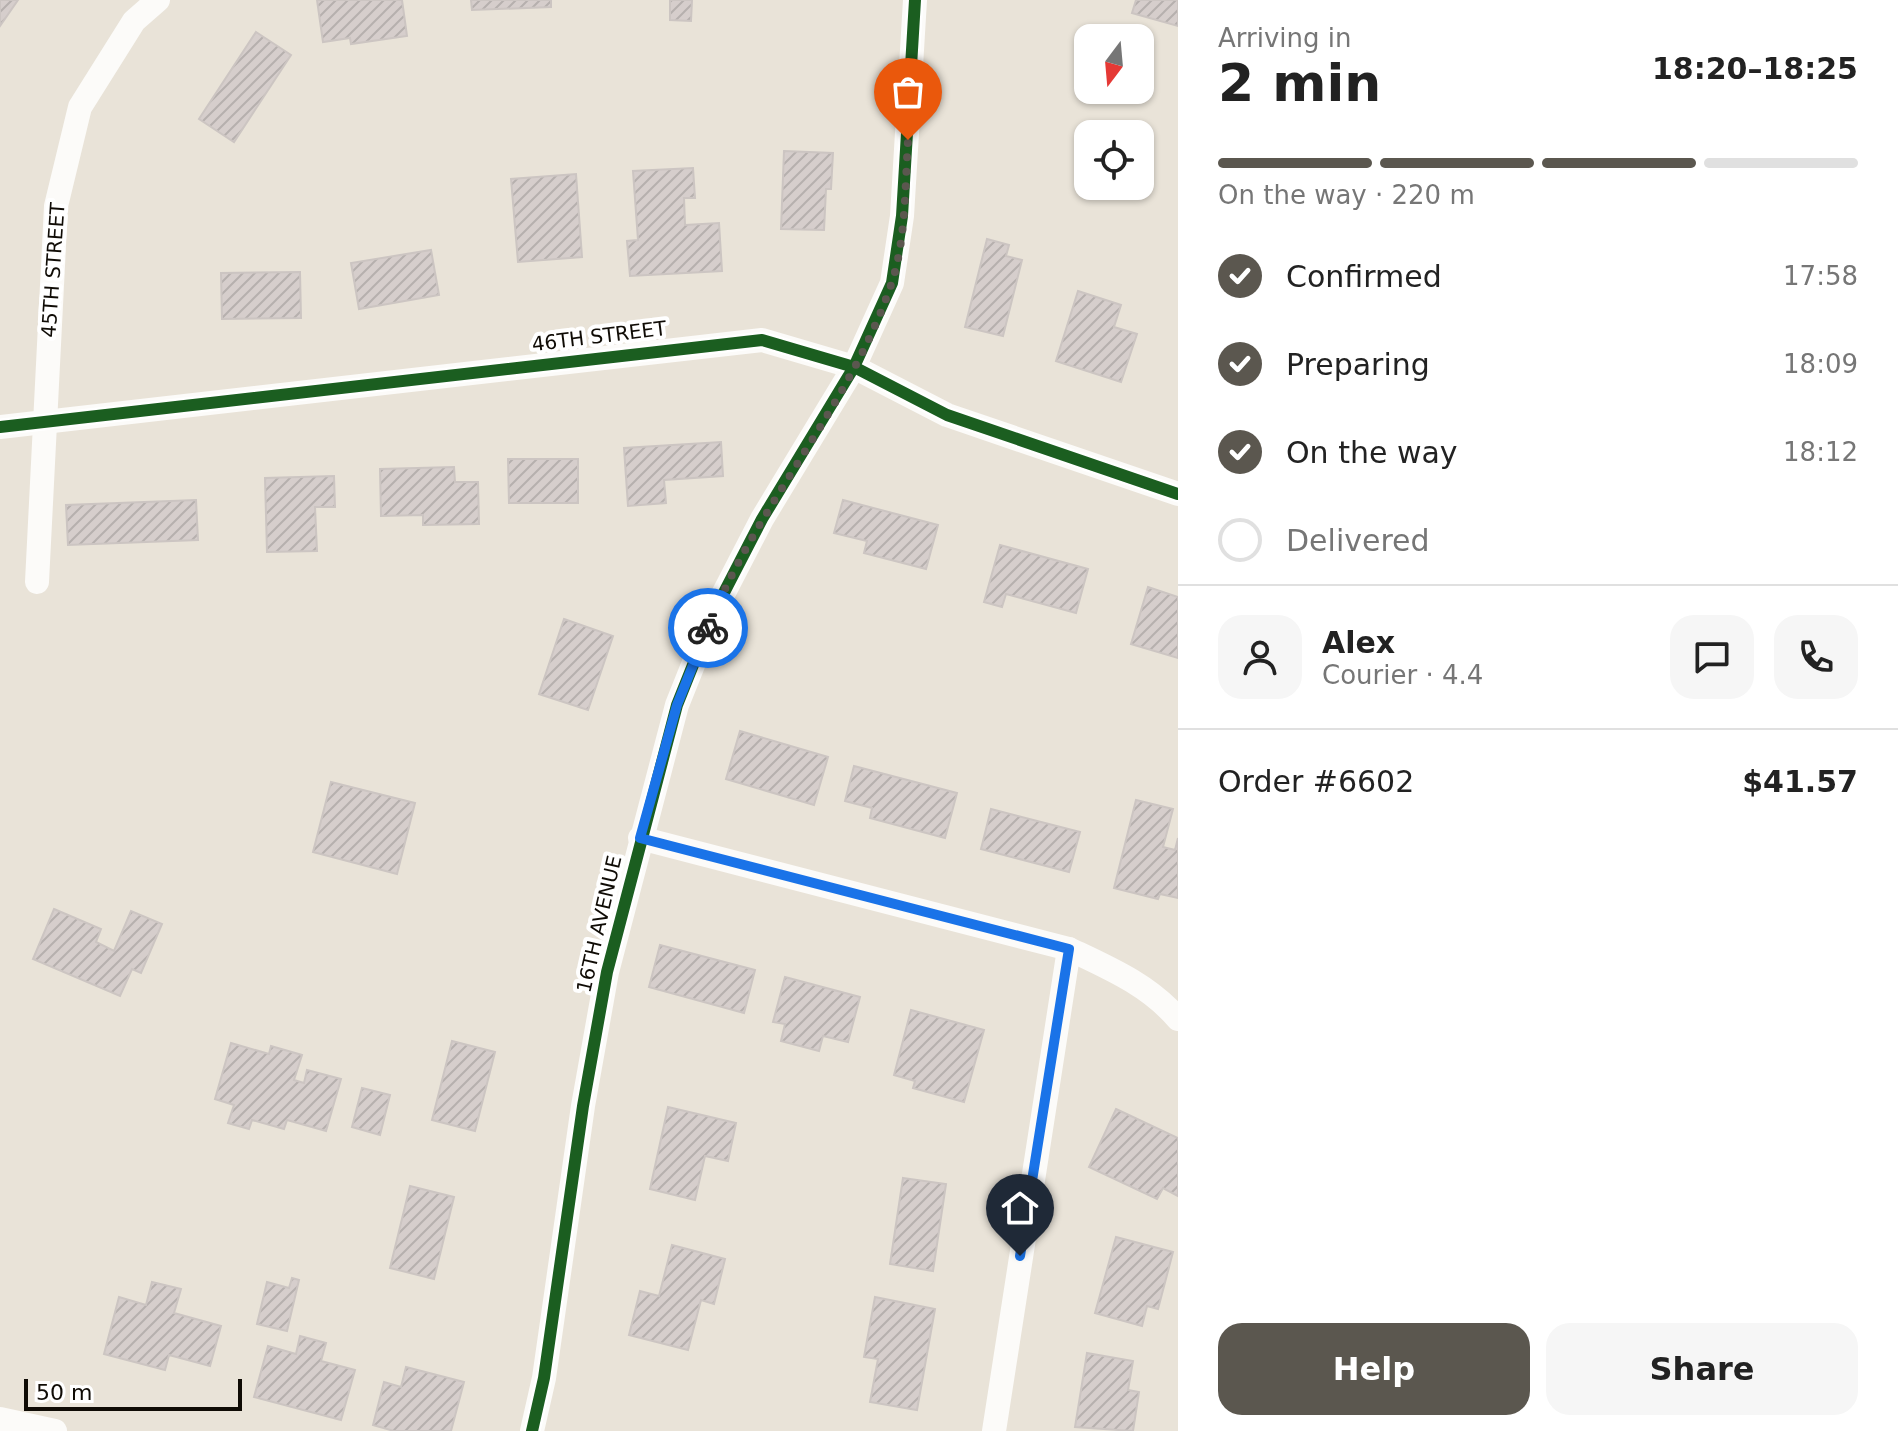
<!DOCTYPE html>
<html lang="en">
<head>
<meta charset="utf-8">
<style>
  body { margin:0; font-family:"DejaVu Sans",sans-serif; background:#f6f6f6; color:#222; height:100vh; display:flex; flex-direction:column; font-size:30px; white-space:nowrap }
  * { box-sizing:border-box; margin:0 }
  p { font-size:26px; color:#767676 }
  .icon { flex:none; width:44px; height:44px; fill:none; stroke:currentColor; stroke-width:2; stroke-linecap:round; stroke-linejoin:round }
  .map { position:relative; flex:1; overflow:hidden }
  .side { display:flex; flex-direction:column; background:#fff; width:720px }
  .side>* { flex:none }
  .needle { width:52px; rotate:196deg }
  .fabs { position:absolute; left:1074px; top:24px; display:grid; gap:16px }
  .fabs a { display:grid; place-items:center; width:80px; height:80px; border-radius:16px; background:#fff; box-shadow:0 2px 6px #0004; font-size:40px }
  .scale { position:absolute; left:24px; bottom:20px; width:218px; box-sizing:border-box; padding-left:8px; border:4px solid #0f0b05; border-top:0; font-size:22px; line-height:28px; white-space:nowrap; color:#0f0b05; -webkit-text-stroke:6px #fff; paint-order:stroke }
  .pin { position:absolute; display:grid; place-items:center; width:68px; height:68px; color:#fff; margin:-82px -34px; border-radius:50% 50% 50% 0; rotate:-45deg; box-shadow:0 0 8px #0007 }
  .pin .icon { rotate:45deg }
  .courier { position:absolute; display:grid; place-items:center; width:80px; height:80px; margin:-40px; border:6px solid #1a73e8; border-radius:50%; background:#fff; color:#222; box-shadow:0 2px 10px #0007 }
  .head em { font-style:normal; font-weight:700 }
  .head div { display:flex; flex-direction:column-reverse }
  .head { display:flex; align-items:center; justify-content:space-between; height:136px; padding:0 40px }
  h1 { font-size:52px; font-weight:700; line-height:60px }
  .bar { display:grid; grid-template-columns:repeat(4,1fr); gap:12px 8px; align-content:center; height:96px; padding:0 40px }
  .bar i { height:10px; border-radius:6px; background:#e0e0e0 }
  .bar .current { background:#5b574f }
  .bar p { grid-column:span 4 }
  .line { display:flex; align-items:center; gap:20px; padding:0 40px; border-top:2px solid #e0e0e0 }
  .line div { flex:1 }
  .round { display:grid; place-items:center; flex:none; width:84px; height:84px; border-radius:24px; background:#f6f6f6 }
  ol { padding:0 40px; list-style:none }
  li { display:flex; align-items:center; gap:24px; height:88px }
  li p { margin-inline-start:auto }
  li .icon { padding:8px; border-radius:50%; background:#5b574f; color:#fff; stroke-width:4 }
  li:last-child { color:#767676 }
  li i { width:44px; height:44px; border:4px solid #e0e0e0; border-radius:50% }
  .primary-button { display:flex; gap:16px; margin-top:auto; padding:16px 40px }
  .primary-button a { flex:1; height:92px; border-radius:24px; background:#5b574f; color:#fff; font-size:32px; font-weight:700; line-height:92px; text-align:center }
  .primary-button a+a { background:#f6f6f6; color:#222 }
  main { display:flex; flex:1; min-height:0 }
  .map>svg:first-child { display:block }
</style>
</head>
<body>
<main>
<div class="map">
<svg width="1178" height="1431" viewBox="0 0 1178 1431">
  <defs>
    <pattern id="building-hatch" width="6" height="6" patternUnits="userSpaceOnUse" patternTransform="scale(2)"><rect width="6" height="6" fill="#d6cecc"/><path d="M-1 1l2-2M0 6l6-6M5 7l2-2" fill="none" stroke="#b6b0ae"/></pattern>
  </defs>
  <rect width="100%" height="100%" fill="#e9e3d8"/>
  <g fill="url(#building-hatch)" stroke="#ccc5c2" stroke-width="2">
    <path d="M0,0H18L0,26Z"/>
    <path d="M317,0H402L407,36L351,44L350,38L323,42Z"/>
    <path d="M471,0H551V7L472,10Z"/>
    <path d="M670,0H692L691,21L670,20Z"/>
    <path d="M1136,0H1178V26L1132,13Z"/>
    <path d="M256,32L291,55L234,142L199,119Z"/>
    <path d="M784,151L833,153L831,189H826L824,230L781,229Z"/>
    <path d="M693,168L695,198H684L685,225L719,223L722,271L630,276L627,241L638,240L633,171Z"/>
    <path d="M576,174L582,257L518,262L511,179Z"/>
    <path d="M987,239L1009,245L1006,256L1022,260L1003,336L965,327Z"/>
    <path d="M431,250L439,295L359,309L351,263Z"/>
    <path d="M300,272L301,318L222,319L221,273Z"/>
    <path d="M1078,291L1121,305L1114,327L1137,334L1121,382L1056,361Z"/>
    <path d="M721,442L723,476L664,480L666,503L628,506L624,448Z"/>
    <path d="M508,459H578V503H509Z"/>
    <path d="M454,467L455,482H478L479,524L423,525V515L381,516L380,469Z"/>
    <path d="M334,476L335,507H315L317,551L267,552L265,478Z"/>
    <path d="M196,500L198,540L68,545L66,505Z"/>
    <path d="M843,500L938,525L926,569L864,553L867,541L834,533Z"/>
    <path d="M1000,545L1088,569L1076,613L1006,594L1002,607L984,602Z"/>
    <path d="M1148,587L1178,597V658L1131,644Z"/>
    <path d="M564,619L613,636L588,710L539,694Z"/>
    <path d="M740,731L828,757L814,805L726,779Z"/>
    <path d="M854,766L957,793L945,838L870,818L872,808L845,801Z"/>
    <path d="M331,782L415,803L397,874L313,852Z"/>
    <path d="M1136,800L1173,809L1163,847L1175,850L1178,838V898L1160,894L1158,899L1114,888Z"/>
    <path d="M991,809L1080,832L1069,872L981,849Z"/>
    <path d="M54,909L101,929L96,942L114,951L131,911L162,924L141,973L132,969L120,996L33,959Z"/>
    <path d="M660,945L755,970L744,1013L649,987Z"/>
    <path d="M785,977L860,997L848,1042L823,1036L819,1051L781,1041L785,1024L773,1022Z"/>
    <path d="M911,1010L984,1030L964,1102L913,1088L915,1081L894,1075Z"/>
    <path d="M452,1041L495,1052L475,1131L432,1120Z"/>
    <path d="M231,1043L269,1054L271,1046L302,1055L294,1080L304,1083L307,1070L341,1079L326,1131L287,1120L284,1129L252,1120L249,1129L228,1123L234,1105L215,1099Z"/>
    <path d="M362,1088L390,1095L380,1135L352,1127Z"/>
    <path d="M668,1107L736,1123L728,1161L705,1156L695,1200L650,1189Z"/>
    <path d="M1116,1109L1178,1138V1196L1163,1188L1157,1199L1089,1167Z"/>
    <path d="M903,1178L946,1184L933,1271L890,1264Z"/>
    <path d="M410,1186L454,1197L434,1279L390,1268Z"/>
    <path d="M1116,1237L1173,1252L1158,1309L1147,1306L1142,1326L1095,1313Z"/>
    <path d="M672,1245L725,1259L714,1304L701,1300L688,1350L629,1335L640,1291L659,1296Z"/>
    <path d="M292,1278L299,1280L287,1331L257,1324L267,1282L289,1288Z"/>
    <path d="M152,1282L181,1289L174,1313L221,1326L210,1366L169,1355L165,1370L104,1354L119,1297L146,1305Z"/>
    <path d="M875,1297L935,1309L917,1410L870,1402L878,1359L864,1357Z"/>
    <path d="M300,1336L326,1343L321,1361L355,1370L341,1420L254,1397L268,1346L296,1354Z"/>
    <path d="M1087,1353L1133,1361L1128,1390L1139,1392L1133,1431L1075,1427Z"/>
    <path d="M406,1367L464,1382L451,1431H394L373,1425L384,1382L401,1387Z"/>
  </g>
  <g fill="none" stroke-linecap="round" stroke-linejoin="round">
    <g stroke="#fcfbf9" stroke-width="24">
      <path d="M0,427L762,340L854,367L947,415L1178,494"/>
      <path d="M37,582L56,206L80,107L134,21L158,0"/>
      <path d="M640,838L1069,949C1109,968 1149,985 1178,1019"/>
      <path d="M0,1419L55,1431"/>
      <path d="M532,1431L544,1378L583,1106L607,972L677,705L715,610L762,519L854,367L892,283L902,216L915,0"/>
      <path d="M994,1431L1069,949"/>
    </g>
    <defs>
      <g id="cycleway">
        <path d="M0,427L762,340L854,367L947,415L1178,494"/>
        <path d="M532,1431L544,1378L583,1106L607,972L677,705L715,610L762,519L854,367L892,283L902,216L915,0"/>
      </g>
    </defs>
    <use href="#cycleway" stroke="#fff" stroke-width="17"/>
    <use href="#cycleway" stroke="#1b5e20" stroke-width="12"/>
  </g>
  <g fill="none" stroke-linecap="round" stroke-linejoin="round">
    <path stroke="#5b574f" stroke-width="8" stroke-dasharray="0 14.4" d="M708,628C755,507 849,408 891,285C906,241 905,187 908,140"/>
    <path stroke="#1a73e8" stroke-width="10" d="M708,628L677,705L640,838L1069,949L1020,1256"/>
  </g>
  <g text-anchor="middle" stroke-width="8" stroke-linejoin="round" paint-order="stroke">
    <g font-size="20" fill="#0f0b05" stroke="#fff">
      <text transform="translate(53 270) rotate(-86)" y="7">45TH STREET</text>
      <text transform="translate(599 336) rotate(-7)" y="7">46TH STREET</text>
      <text transform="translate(599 924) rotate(-77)" y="7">16TH AVENUE</text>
    </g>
  </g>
</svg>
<div class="fabs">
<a><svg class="needle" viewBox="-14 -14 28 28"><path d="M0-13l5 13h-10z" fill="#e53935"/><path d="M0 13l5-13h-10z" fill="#767676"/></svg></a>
<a><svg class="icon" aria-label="locate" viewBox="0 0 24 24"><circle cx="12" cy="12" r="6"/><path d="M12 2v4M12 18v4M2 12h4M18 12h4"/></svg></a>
</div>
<div class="scale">50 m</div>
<div class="pin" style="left:908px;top:140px;background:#ea580c"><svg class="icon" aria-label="bag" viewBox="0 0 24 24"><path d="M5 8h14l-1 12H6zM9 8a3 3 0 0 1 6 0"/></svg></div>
<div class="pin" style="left:1020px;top:1256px;background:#1f2937"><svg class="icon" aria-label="home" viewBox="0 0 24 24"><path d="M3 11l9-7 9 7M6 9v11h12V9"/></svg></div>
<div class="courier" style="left:708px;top:628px"><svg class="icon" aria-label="bike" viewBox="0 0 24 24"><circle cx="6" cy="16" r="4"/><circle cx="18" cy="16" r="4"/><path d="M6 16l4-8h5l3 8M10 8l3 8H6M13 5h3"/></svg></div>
</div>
<section class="side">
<div class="head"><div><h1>2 min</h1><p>Arriving in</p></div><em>18:20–18:25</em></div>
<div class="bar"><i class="current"></i><i class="current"></i><i class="current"></i><i></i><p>On the way · 220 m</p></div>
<ol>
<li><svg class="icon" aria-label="check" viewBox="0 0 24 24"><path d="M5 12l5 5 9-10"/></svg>Confirmed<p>17:58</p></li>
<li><svg class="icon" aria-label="check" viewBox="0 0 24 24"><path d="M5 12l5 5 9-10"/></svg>Preparing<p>18:09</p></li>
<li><svg class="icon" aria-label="check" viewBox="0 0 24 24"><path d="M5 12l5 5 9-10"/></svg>On the way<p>18:12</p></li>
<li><i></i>Delivered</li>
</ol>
<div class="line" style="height:144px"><a class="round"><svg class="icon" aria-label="person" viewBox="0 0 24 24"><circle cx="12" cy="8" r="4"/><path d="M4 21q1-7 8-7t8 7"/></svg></a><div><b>Alex</b><p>Courier · 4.4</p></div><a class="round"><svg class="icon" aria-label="chat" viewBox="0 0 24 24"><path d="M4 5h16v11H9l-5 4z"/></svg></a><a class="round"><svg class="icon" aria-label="phone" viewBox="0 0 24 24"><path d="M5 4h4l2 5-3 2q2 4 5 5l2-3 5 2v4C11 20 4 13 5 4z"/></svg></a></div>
<div class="line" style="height:104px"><div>Order #6602</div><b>$41.57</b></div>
<div class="primary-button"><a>Help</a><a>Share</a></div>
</section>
</main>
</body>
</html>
